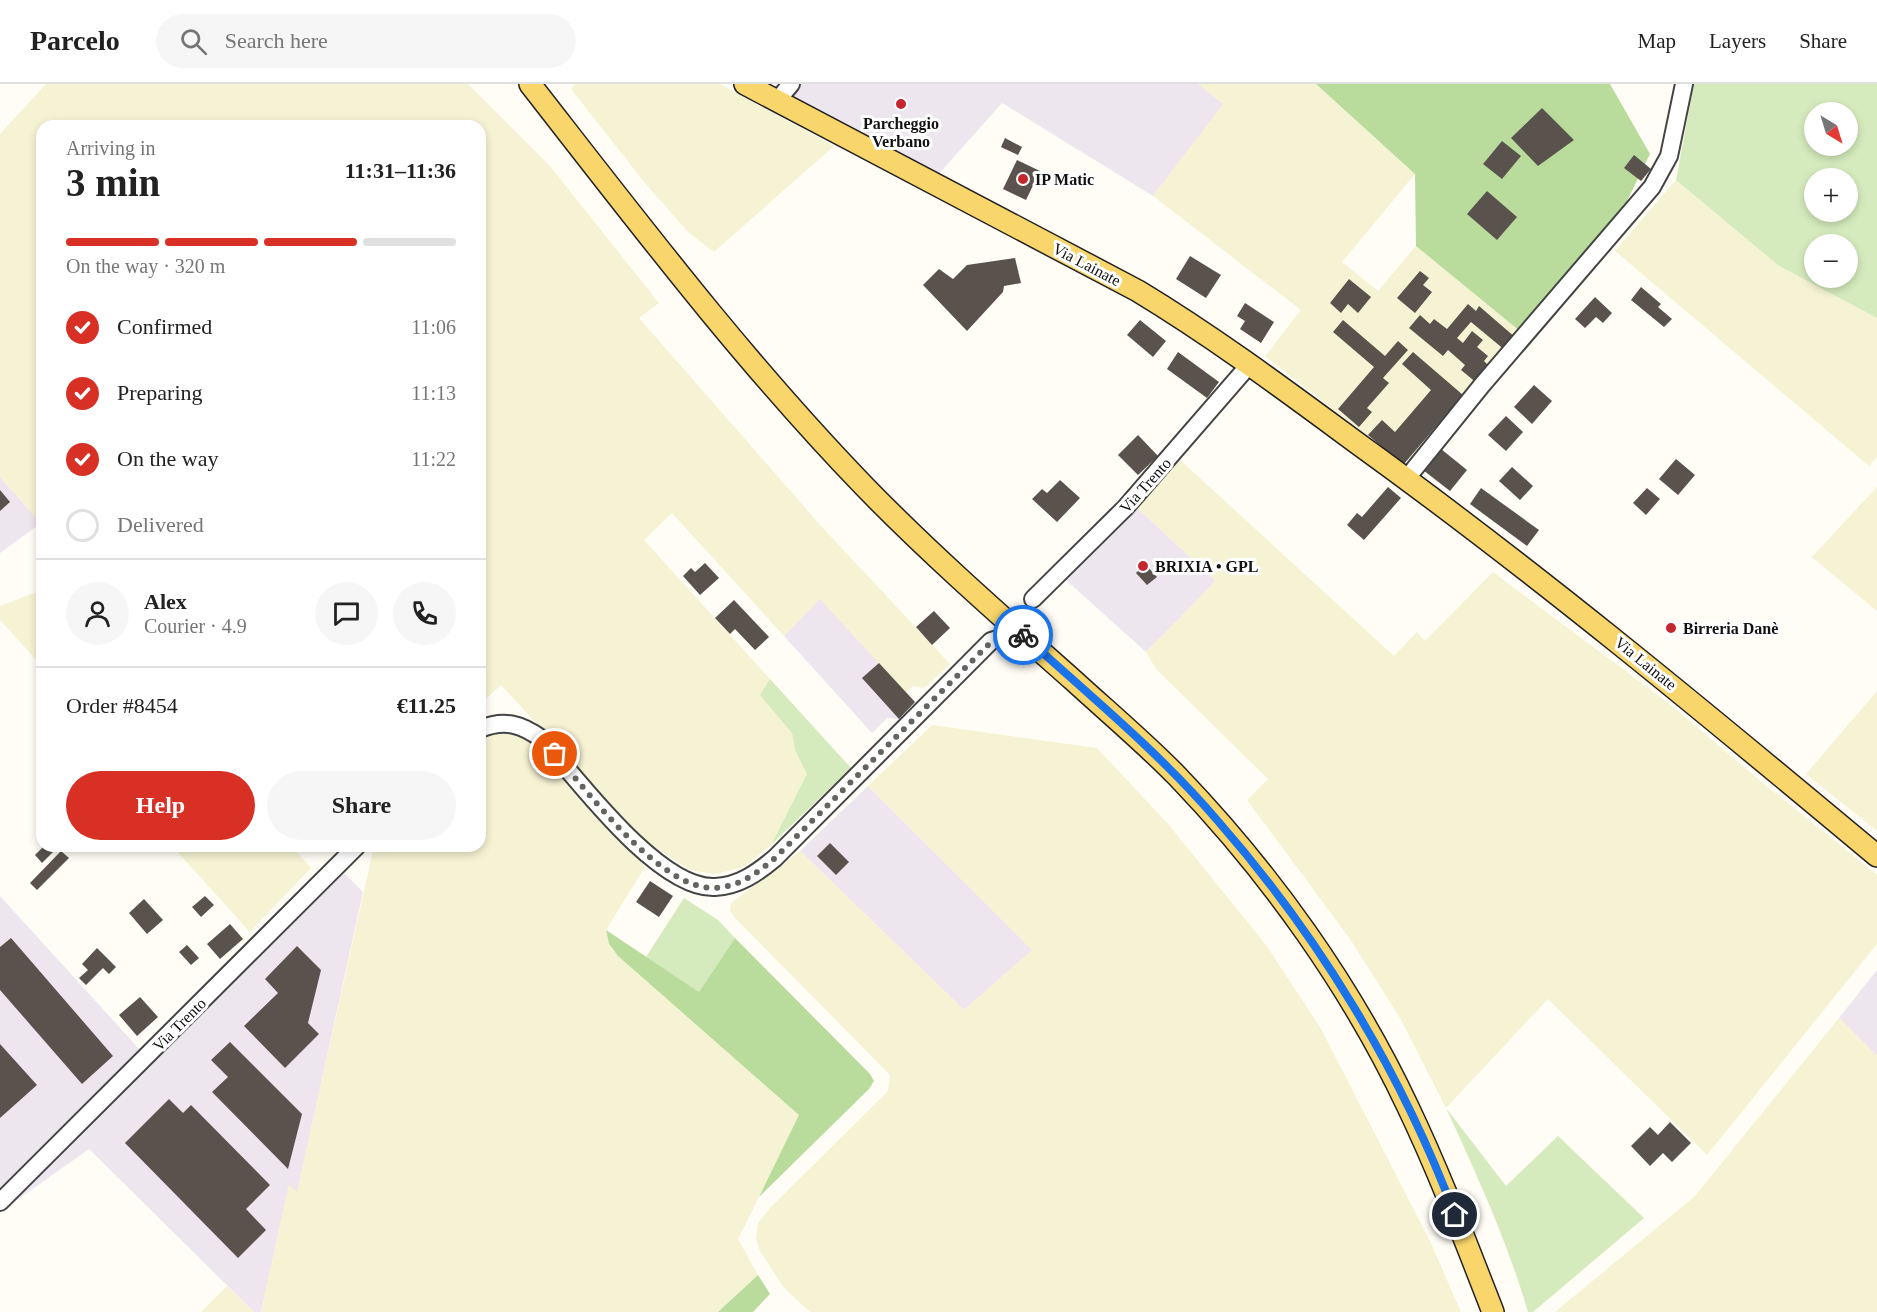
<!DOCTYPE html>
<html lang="en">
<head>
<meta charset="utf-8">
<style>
  body { margin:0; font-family:"Times New Roman",serif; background:#f6f6f6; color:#222; height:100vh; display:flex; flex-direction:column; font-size:22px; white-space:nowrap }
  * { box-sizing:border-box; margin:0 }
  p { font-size:20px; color:#767676 }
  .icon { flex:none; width:33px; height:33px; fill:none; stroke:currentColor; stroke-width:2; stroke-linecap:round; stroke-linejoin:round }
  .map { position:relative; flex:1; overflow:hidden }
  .side { position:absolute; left:36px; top:36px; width:450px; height:732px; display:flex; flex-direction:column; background:#fff; border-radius:18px; box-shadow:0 3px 9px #0003 }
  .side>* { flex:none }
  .needle { width:39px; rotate:142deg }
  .buttons { position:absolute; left:1804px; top:18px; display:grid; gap:12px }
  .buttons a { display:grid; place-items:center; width:54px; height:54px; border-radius:50%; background:#fff; box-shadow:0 3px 9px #0003; font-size:30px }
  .pin { position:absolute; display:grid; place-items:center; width:51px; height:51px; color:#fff; margin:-26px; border:3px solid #fff; border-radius:50%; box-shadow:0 2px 6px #0007 }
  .courier { position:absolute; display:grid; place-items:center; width:60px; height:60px; margin:-30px; border:4px solid #1a73e8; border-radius:50%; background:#fff; color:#222; box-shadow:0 2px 8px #0007 }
  .headline em { font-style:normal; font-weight:700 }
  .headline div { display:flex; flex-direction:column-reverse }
  .headline { display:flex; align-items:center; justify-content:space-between; height:102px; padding:0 30px }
  h1 { font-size:39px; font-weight:700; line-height:45px }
  .bar { display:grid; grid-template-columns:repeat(4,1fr); gap:9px 6px; align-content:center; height:72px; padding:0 30px }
  .bar i { height:8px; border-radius:4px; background:#e0e0e0 }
  .bar .current { background:#d93025 }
  .bar p { grid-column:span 4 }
  .line { display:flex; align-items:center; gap:15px; padding:0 30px; border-top:2px solid #e0e0e0 }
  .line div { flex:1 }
  .round { display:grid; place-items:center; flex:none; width:63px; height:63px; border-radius:32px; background:#f6f6f6 }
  ol { padding:0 30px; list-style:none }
  li { display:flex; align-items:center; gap:18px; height:66px }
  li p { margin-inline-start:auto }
  li .icon { padding:6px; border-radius:50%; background:#d93025; color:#fff; stroke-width:4 }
  li:last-child { color:#767676 }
  li i { width:33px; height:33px; border:3px solid #e0e0e0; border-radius:50% }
  .button { display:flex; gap:12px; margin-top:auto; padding:12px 30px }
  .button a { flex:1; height:69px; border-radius:36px; background:#d93025; color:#fff; font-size:24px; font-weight:700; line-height:69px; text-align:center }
  .button a+a { background:#f6f6f6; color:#222 }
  header { display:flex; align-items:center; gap:36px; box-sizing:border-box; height:84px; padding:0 30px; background:#fff; border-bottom:2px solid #e0e0e0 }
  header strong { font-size:28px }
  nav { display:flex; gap:33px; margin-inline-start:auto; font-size:21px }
  .search { width:420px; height:54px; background:#f6f6f6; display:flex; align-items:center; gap:15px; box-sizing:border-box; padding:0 21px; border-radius:33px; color:#767676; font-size:22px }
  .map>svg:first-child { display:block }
</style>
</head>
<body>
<header>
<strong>Parcelo</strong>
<div class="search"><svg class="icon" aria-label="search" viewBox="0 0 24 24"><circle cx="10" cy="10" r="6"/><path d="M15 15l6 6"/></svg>Search here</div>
<nav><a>Map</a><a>Layers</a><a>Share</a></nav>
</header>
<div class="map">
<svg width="1877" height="1228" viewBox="0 0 1877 1228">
  <rect width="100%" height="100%" fill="#fffdf5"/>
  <g fill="#eee6ef">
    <path d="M780,0H1198L1224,20L1153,112L1002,19L937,92L775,6Z"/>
    <path d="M0,393L41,439L0,469Z"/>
    <path d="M1136,423L1216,497L1146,568L1066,496Z"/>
    <path d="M820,514L915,618L899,635L887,634L872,649L784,552Z"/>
    <path d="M868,702L1033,866L964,926L800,767Z"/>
    <path d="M344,789L363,808L297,1109L289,1101L261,1228H254L89,1065L0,1128V812L152,979Z"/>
    <path d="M1877,886V972L1839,934Z"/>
  </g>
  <g fill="#f6f3d4">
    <path d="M46,0H468L549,81L659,219L639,234L822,443L950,580L924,604L913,602L906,609L820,515L784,552L672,429L644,456L770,595L761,611L792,649L795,666L808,690L771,761L751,778L740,784L716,790L695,787L685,783L644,756L501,601L480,620V42H42V440L0,393V50Z"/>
    <path d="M575,0H720L834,62L714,168L689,149L645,99L571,5Z"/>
    <path d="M1198,0H1316L1415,90L1342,178L1378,207L1416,162L1521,248L1470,311L1403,381L1265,272L1301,226L1153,112L1223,20Z"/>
    <path d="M1676,96L1779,182L1877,234V373L1869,382L1615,167Z"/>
    <path d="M1179,375L1394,572L1417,548L1425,557L1493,488L1667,618L1763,699L1877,791V860L1707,1071L1548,915L1446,1024L1400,934L1350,855L1247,716L1268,695L1156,585L1146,568L1216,497L1136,423Z"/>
    <path d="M1877,403V527L1812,473Z"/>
    <path d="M42,506V582L0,536V522Z"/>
    <path d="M1877,607V747L1806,690Z"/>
    <path d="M932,641L1097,664L1169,741L1266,861L1320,943L1430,1157L1461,1228H810L784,1204L760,1167L756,1155L758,1139L771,1123L888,1007L890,991L737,836L730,827L731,819L800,767L964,926L1032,866L868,702Z"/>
    <path d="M507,644L526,652L543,668L586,719L645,783L606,846L609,861L618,872L800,1031L738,1155L758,1191L718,1228H261L289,1101L297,1108L374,762H480V650Z"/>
    <path d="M172,762H292L311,784L250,848Z"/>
    <path d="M1839,934L1877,972V1228H1555L1695,1112Z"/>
    <path d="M227,1202L254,1228H201Z"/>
  </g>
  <g fill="#d5ebbd" fill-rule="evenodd">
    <path d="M1694,0H1877V234L1779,182L1676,96ZM1848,28V62H1815V28ZM1848,94V128H1815V94ZM1815,160H1848V194H1815Z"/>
    <path d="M770,595L851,684L771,761L807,690L795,666L792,649L760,611Z"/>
    <path d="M684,814L718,836L735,854L699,908L646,873Z"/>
    <path d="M1446,1024L1506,1102L1558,1052L1644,1134L1533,1228H1528C1507,1157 1477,1091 1446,1024Z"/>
  </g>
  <g fill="#b9dc9c">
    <path d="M1316,0H1610L1650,70L1626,119L1521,248L1416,162L1415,90Z"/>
    <path d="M606,846L699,908L735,854L870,990L874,997L869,1005L759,1113L799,1031L618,872L609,860Z"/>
    <path d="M758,1191L770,1210L753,1228H718Z"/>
  </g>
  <g fill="#5a524d">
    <path d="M1542,24L1574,56L1538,82L1511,54Z"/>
    <path d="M1005,54L1022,63L1018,71L1001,63Z"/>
    <path d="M1502,57L1521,72L1502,95L1483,80Z"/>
    <path d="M1634,71L1651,85L1641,97L1624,84Z"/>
    <path d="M1017,76L1040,87L1026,116L1003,105Z"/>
    <path d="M1487,107L1517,133L1497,156L1467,130Z"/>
    <path d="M1190,172L1221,191L1206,214L1176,195Z"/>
    <path d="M1015,174L1021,199L1004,202L1003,208L967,247L923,201L939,185L953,195L967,181Z"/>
    <path d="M1420,187L1429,194L1423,201L1432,208L1415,229L1397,214Z"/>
    <path d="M1349,195L1371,213L1358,229L1348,220L1341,229L1330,219Z"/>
    <path d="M1641,203L1661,220L1658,223L1672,235L1664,243L1631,216Z"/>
    <path d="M1595,213L1612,229L1603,239L1596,233L1585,244L1575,235Z"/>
    <path d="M1245,219L1274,238L1261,259L1240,245L1245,237L1237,232Z"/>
    <path d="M1468,220L1476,227L1479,222L1516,254L1506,267L1471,238L1457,254L1463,259L1472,247L1483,256L1477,263L1488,272L1484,277L1491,284L1478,300L1461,286L1465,281L1448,266L1443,272L1409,244L1420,231L1430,240L1434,235L1447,245Z"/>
    <path d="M1140,236L1166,257L1153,273L1127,251Z"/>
    <path d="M1343,236L1385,272L1398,257L1408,266L1383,294L1389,299L1367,324L1372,328L1359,343L1338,325L1374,283L1333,248Z"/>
    <path d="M1178,268L1219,298L1207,314L1167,285Z"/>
    <path d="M1413,268L1463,311L1403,381L1368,351L1382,336L1395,348L1431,306L1402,280Z"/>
    <path d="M1534,301L1552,317L1532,340L1514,323Z"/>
    <path d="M1506,332L1523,348L1506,367L1488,351Z"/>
    <path d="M1138,351L1158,372L1138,391L1118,371Z"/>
    <path d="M1441,365L1467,386L1450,407L1423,386Z"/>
    <path d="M1676,375L1695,391L1678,411L1659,395Z"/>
    <path d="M1512,383L1533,402L1520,416L1499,397Z"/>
    <path d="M1060,396L1080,414L1057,438L1032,415L1042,405L1047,409Z"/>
    <path d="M1388,403L1401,414L1364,456L1347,441L1357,429L1362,433Z"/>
    <path d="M1481,404L1539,446L1527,462L1470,420Z"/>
    <path d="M1647,404L1660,415L1646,431L1633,419Z"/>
    <path d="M0,406L10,418L0,427Z"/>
    <path d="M705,479L719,494L700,511L683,492L691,484L695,488Z"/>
    <path d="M1145,480L1157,493L1147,501L1136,489Z"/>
    <path d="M734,516L769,553L755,566L735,545L730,550L715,534Z"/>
    <path d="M934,527L950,544L932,561L916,543Z"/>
    <path d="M879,579L915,618L899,635L862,594Z"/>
    <path d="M830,759L849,778L836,791L817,772Z"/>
    <path d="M44,762H59L42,779L35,771Z"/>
    <path d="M61,767L69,774L37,806L30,799Z"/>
    <path d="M650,797L673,812L659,833L636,818Z"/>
    <path d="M205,812L214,821L201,833L192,823Z"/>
    <path d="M144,815L163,836L147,850L129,829Z"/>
    <path d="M230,840L243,855L220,875L207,860Z"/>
    <path d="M11,854L113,972L82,1000L0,906V863Z"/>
    <path d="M187,861L199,874L191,881L179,868Z"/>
    <path d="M297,862L321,886L308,939L319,950L285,984L244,942L278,909L265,895Z"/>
    <path d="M97,864L116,883L109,890L103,884L86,901L79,894L88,886L82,880Z"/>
    <path d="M140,913L158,933L137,952L119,931Z"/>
    <path d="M230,958L302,1030L288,1085L212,1008L228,993L211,976Z"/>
    <path d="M0,960L37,1001L0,1034Z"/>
    <path d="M169,1015L183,1029L191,1021L270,1101L246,1125L266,1146L238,1174L125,1059Z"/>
    <path d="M1670,1038L1691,1059L1672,1078L1663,1069L1650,1082L1631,1062L1650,1043L1658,1051Z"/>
  </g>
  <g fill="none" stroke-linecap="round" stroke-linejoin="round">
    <defs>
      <g id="minor">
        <path d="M776,18L791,0"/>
        <path d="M1407,394L1482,301L1652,103L1669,72L1684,0"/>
        <path d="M1033,515L1125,424L1250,280"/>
        <path d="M480,645C505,635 521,640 542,655C577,695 659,806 715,803C739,802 757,789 775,774L991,557L1019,548"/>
        <path d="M0,1118L357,762"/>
      </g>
      <g id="major">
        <path d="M530,0C637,137 743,277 864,402C930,470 1002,533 1073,596C1108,628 1145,659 1178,693C1270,789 1351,902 1408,1023C1440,1090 1466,1159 1493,1228"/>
        <path d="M745,0L1138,207C1214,253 1285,306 1357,359C1537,489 1707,630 1877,772"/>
      </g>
    </defs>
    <use href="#minor" stroke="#444" stroke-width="20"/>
    <use href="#major" stroke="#222" stroke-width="24"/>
    <use href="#minor" stroke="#fff" stroke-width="16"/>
    <use href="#major" stroke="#f9d66b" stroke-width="21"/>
  </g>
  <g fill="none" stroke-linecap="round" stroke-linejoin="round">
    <path stroke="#646461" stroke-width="6" stroke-dasharray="0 10.8" d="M555,670C589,709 660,805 714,804C739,803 757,789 775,774L992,557L1019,548L1023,551"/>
    <path stroke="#1a73e8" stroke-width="8" d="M1023,551C1089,611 1159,668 1217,736C1318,851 1401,987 1455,1131"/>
  </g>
  <g fill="#c4262e" stroke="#fff" stroke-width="2">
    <circle cx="901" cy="20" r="6"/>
    <circle cx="1023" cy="95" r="6"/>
    <circle cx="1143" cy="482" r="6"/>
    <circle cx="1671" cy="544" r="6"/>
  </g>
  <g text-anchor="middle" stroke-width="6" stroke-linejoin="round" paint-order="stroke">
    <g font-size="16" font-weight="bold" fill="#111" stroke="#fff" text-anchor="start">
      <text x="901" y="45" text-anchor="middle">Parcheggio<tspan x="901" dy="18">Verbano</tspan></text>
      <text x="1035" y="101">IP Matic</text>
      <text x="1155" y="488">BRIXIA • GPL</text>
      <text x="1683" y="550">Birreria Danè</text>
    </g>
    <g font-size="16" fill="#111" stroke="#fff">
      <text transform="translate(1087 180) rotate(28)" y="6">Via Lainate</text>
      <text transform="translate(1145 401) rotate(-48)" y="6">Via Trento</text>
      <text transform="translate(1646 579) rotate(39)" y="6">Via Lainate</text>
      <text transform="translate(179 940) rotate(-45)" y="6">Via Trento</text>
    </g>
  </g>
</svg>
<div class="buttons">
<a><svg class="needle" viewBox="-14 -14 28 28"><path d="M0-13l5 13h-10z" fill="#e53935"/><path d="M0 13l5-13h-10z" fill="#767676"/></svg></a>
<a>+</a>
<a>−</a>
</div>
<div class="pin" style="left:555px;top:670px;background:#ea580c"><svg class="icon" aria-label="bag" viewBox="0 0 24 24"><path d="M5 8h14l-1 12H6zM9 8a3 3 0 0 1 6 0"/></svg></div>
<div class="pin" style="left:1455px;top:1131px;background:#1f2937"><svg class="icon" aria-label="home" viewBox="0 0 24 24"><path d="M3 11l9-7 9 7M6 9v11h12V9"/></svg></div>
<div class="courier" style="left:1023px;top:551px"><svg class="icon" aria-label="bike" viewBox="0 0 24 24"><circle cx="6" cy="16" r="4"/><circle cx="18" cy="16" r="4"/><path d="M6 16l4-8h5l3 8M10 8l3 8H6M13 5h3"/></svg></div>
<section class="side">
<div class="headline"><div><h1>3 min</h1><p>Arriving in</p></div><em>11:31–11:36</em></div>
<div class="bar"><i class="current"></i><i class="current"></i><i class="current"></i><i></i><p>On the way · 320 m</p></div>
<ol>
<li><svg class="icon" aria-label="check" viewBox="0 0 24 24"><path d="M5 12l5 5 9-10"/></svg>Confirmed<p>11:06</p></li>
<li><svg class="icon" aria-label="check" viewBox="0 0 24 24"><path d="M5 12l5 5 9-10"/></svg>Preparing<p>11:13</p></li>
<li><svg class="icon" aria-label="check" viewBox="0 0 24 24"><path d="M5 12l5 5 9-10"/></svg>On the way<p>11:22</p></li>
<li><i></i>Delivered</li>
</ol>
<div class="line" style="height:108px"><a class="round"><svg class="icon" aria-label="person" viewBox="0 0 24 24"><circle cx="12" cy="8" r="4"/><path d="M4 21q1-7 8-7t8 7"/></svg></a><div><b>Alex</b><p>Courier · 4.9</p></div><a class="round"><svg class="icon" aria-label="chat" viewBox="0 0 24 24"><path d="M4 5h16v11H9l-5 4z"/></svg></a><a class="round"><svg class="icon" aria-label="phone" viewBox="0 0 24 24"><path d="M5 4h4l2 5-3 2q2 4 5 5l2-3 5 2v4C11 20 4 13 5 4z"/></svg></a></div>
<div class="line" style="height:78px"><div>Order #8454</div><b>€11.25</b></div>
<div class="button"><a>Help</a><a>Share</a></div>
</section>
</div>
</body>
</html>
